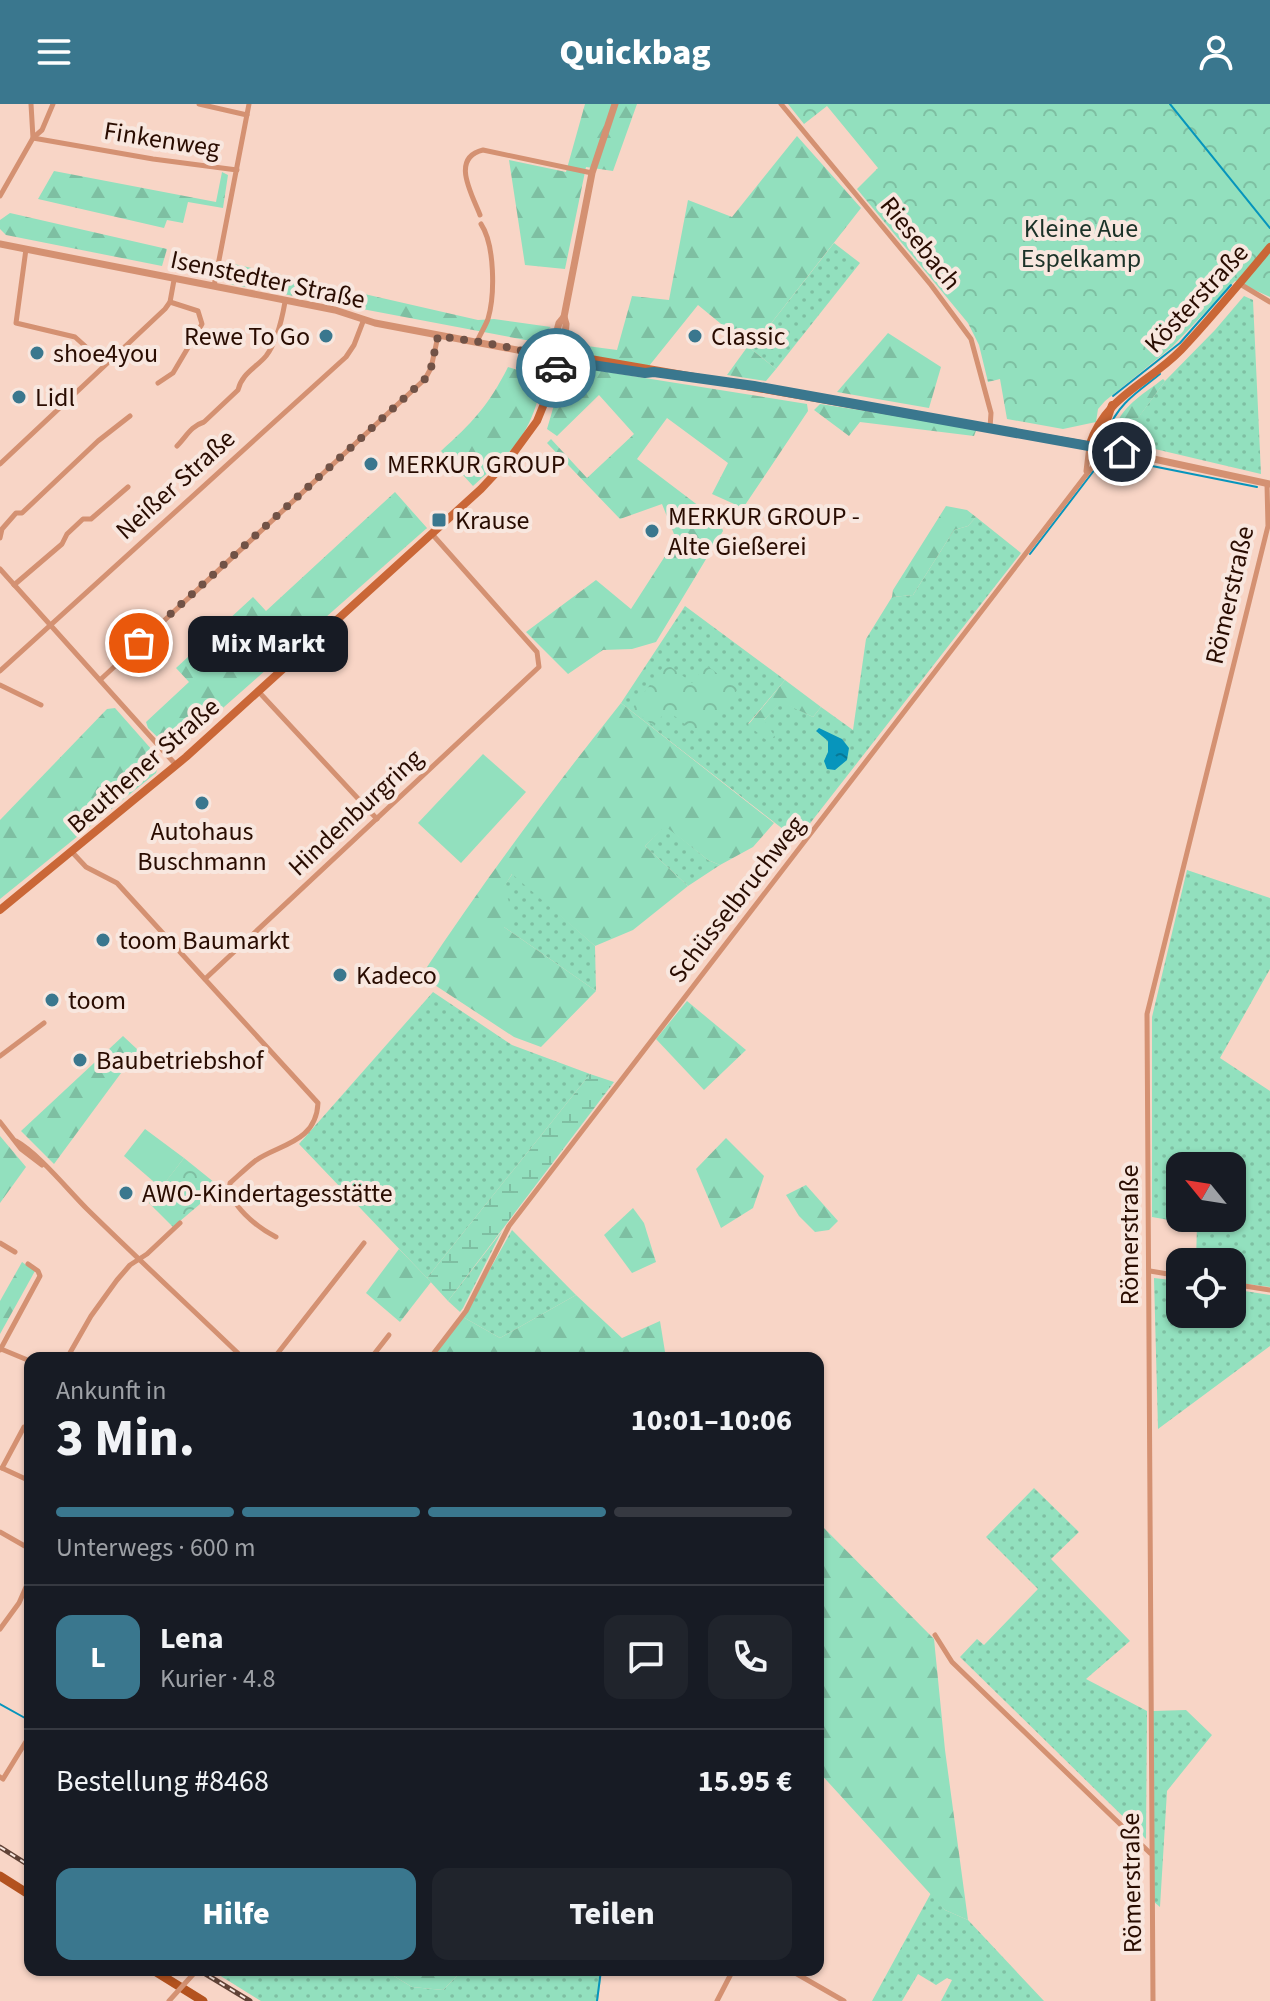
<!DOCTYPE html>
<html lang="de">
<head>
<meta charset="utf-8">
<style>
  body { margin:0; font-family:"Source Sans 3",sans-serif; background:#20242c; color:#f1f3f6; height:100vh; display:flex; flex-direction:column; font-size:30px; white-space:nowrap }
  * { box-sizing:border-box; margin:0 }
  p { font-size:26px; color:#9ea1a6 }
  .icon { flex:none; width:44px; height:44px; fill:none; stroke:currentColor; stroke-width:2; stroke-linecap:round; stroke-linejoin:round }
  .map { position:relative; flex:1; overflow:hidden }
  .drawer { position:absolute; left:24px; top:1248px; width:800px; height:624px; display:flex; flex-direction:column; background:#171b24; border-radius:16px; box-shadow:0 2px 6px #0004 }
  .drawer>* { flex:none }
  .needle { width:52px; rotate:300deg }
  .fabs { position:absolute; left:1166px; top:1048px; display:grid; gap:16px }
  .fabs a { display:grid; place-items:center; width:80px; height:80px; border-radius:16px; background:#171b24; box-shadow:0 2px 6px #0004; font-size:40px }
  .pin { position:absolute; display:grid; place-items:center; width:68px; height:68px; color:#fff; margin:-34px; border:4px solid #fff; border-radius:50%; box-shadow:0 2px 8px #0007 }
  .courier { position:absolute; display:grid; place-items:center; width:80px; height:80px; margin:-40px; border:6px solid #3a778e; border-radius:50%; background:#fff; color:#222; box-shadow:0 2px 10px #0007 }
  .bubble { position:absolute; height:56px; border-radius:16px; background:#171b24; box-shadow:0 2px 6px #0004; font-size:26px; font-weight:800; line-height:56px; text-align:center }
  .overview em { font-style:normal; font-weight:800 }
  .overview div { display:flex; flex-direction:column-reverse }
  .overview { display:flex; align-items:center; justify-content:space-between; height:136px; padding:0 32px }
  h1 { font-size:52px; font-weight:800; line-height:60px }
  .bar { display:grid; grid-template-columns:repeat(4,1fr); gap:12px 8px; align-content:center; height:96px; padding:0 32px }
  .bar i { height:10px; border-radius:6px; background:#363941 }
  .bar .current { background:#3a778e }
  .bar p { grid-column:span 4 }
  .line { display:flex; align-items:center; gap:20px; padding:0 32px; border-top:2px solid #363941 }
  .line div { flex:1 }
  .round { display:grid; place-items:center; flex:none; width:84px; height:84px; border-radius:16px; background:#20242c }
  .primary-button { display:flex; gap:16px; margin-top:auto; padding:16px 32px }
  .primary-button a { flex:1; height:92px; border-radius:16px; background:#3a778e; color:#fff; font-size:32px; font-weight:800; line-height:92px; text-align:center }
  .primary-button a+a { background:#20242c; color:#f1f3f6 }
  header { display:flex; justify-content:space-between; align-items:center; height:104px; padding:0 32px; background:#3a778e; color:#fff; font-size:36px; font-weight:800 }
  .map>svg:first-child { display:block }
</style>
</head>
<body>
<header><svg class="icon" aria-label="menu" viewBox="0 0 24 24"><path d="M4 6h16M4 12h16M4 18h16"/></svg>Quickbag<svg class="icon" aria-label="person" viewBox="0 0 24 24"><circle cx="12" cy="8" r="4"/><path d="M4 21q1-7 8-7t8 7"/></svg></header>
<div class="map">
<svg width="1270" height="1897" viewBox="0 0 1270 1897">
  <defs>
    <pattern id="grass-dots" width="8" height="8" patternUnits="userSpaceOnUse" patternTransform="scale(2)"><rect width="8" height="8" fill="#92e0be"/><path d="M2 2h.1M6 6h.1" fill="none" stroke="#7ebfa2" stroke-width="1.8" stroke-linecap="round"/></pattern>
    <pattern id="forest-firs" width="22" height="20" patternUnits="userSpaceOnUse" patternTransform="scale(2)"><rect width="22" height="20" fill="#92e0be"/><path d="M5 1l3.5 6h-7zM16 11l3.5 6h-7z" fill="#7ebfa2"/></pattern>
    <pattern id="wetland-marsh" width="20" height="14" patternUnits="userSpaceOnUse" patternTransform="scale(2)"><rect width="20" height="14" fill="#92e0be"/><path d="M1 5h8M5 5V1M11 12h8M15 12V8" fill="none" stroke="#7ebfa2"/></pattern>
    <pattern id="park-crowns" width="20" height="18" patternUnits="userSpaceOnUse" patternTransform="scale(2)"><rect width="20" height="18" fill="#92e0be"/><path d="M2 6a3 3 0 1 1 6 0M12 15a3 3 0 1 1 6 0" fill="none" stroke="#7ebfa2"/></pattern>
    <pattern id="water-ripples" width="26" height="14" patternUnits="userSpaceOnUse" patternTransform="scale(2)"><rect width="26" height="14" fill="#0795bc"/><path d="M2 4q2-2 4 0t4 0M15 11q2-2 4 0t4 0" fill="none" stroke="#087896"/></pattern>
  </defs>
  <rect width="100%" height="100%" fill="#f8d5c6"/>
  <g fill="url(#grass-dots)" fill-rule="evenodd">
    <path d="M834,139L860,159L776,265L751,245Z"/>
    <path d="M1244,192L1253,196L1261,370L1121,337L1165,277L1215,226Z"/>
    <path d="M976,413L1021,449L797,736L621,599L685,502L785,576L748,620L764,616L781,597L813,613L821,603L853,626L866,535L892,493L913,491L954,426L968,422Z"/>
    <path d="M665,721L708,756L720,761L688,782L645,742Z"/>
    <path d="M1187,766L1270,794V865L1220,954L1270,987V1183L1232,1178V1158H1196L1197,1121L1152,1113V913ZM1180,1062H1232V1114H1180Z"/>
    <path d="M513,769L595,842L596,887L504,823V782Z"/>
    <path d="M433,888L512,941L590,970L427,1174L299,1040Z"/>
    <path d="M512,1126L576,1191L500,1234L463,1213Z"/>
    <path d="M502,1127L463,1204L460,1208L448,1197Z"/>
    <path d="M1154,1174L1180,1177V1210H1232V1185L1270,1191V1242L1158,1325Z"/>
    <path d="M1034,1384L1079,1428L1051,1455L1130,1537L1086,1575L1147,1607L1146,1735L960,1553L977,1535L984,1541L1038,1485L986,1433Z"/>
    <path d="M1186,1606L1212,1631L1167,1687L1160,1803L1153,1797V1607Z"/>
    <path d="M931,1789L945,1806L968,1816L1044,1897H941L952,1876L947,1874L936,1881L918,1870L902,1897H872Z"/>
    <path d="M211,1866H384L412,1883L443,1886L463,1866H602L598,1897H261Z"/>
  </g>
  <g fill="url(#forest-firs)">
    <path d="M585,0H637L613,67L586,63L565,165L525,161L509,56L566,68Z"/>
    <path d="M797,32L861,104L751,245L776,265L766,277L727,271L748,242L698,201L649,262L585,252L587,242L617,246L632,192L669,196L688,96L732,113Z"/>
    <path d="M54,67L216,98L222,68L228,71L223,104L188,98L183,119L167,116L164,124L38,95Z"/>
    <path d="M10,109L167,145L162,162L6,131L0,125V116Z"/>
    <path d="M225,158L478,216L494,215L551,223L531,237L230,180Z"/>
    <path d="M888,229L941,263L929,304L837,288Z"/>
    <path d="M508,263L543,274C532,330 514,346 473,382L441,347C472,319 489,301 508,263Z"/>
    <path d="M582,264L807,300L808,307L743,404L712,390L728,359L667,314L637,355L720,418L723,427L656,538L632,545L603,546L568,570L526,528L596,476L631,505L676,435L662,400L620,415L547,339L551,335L587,374L634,330L599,291L557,332L547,325L561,277Z"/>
    <path d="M1163,275L1165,277L1128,328L1115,323C1124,300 1145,289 1163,275Z"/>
    <path d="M820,300L977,324L974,332L860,318L849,332L814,306Z"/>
    <path d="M395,388L427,424L173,648L148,624L146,618L189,578L176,564L253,493L266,507Z"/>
    <path d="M946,402L967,406L976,413L968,422L954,426L913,491L892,493L893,486Z"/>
    <path d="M785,576L821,603L813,613L781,598L764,616L775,633L770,639L748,621Z"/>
    <path d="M621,599L774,719L753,743L720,761L708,756L665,722L645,742L688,782L633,826L595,842L512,770L504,783L514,813L504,823L596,887L541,943L514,933L421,872C483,778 551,687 621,599Z"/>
    <path d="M115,604L160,655L156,669L0,795V716L107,605Z"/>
    <path d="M687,897L746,946L704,986L656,935Z"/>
    <path d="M123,932L138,946L54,1060L21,1027Z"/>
    <path d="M0,1032L26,1063L0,1099Z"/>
    <path d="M726,1034L764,1072L753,1104L721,1124L696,1065Z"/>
    <path d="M806,1081L838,1117L829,1126L815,1128L799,1112L786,1091Z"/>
    <path d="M633,1104L644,1119L656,1158L632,1169L604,1131Z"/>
    <path d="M399,1145L431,1178L400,1218L366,1189Z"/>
    <path d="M22,1158L35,1167L0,1230V1197Z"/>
    <path d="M576,1191L622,1234L660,1217L666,1254H432L463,1213L500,1234Z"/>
    <path d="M818,1418L934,1535L945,1646L968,1816L945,1806L818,1667Z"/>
    <path d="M384,1866H463L443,1886L412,1883Z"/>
  </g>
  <path fill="url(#wetland-marsh)" d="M590,970L614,978L448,1197L427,1174Z"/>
  <g fill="url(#park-crowns)">
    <path d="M788,0H1270V193L1235,177L1172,243L1105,297L1098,305L1096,318L1063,325L1007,315L1000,275L988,278L979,241L968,219L857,85L878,64L827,2L804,20Z"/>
    <path d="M666,559L692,579L706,561L738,585L701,633L667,606L654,622L632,605Z"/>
    <path d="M184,1054L220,1083L173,1123L149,1099Z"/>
  </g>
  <g fill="#92e0be">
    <path d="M483,650L526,688L461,759L418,719Z"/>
    <path d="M145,1025L184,1054L161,1084L124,1052Z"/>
  </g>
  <path fill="url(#water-ripples)" d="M819,624L842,635L849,644L847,656L835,666L827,665L824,657L828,648V637L816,627Z"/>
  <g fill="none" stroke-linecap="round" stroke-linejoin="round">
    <g stroke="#0795bc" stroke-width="2">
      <path d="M1170,0L1270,124"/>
      <path d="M1113,292L1180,239L1231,181"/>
      <path d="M1108,327C1117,300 1139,287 1160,270"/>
      <path d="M1030,450L1102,356L1107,353L1257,383"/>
      <path d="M0,1600L25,1614"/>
      <path d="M597,1897L601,1866"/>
    </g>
    <g stroke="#d49172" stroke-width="5">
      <path d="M199,0L247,11"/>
      <path d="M781,0L931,181L971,235L991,309L990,324"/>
      <path d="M34,33L42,26L53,0"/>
      <path d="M33,34L153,55L237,66"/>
      <path d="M0,92L33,34L31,0"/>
      <path d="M480,111C472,90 450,54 483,46L592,69"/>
      <path d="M26,145L16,219L75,233L105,260"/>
      <path d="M1240,180L1270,198"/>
      <path d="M214,182L249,0"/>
      <path d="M477,238C480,230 485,223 488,215C495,191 495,141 481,120"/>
      <path d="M158,279L173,269L202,220L198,207L170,198"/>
      <path d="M177,342C186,333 191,322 204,318L238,286C242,269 256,264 266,252C277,238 282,215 285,198"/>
      <path d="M0,360L165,205L170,198L174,176"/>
      <path d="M1086,367L1089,342"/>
      <path d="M0,434L2,425L16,409H22L98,337L130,312"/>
      <path d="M0,465L176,661"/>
      <path d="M14,481L62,440L67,430L83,415H91L128,383"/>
      <path d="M0,567L346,253L354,241L364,215"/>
      <path d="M100,576L425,275L431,264L438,232"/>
      <path d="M0,581L41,601"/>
      <path d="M258,587L377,715"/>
      <path d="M72,748L86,763L117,779L318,999C316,1039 279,1040 255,1057C246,1064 238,1072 230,1079C227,1100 258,1124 276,1133"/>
      <path d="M205,875L539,563L537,548L432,430"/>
      <path d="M0,952L44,919"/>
      <path d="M0,1018L21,1045L42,1061"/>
      <path d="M16,1037C38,1049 68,1086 87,1105C138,1155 191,1204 243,1254"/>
      <path d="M0,1139L15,1148"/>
      <path d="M1150,1167L1180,1172"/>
      <path d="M1232,1180L1270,1186"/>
      <path d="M1,1245L30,1257"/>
      <path d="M0,1246L40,1172L38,1167L28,1160"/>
      <path d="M67,1254L91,1212L117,1176L130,1161L147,1150L180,1119"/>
      <path d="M274,1254L364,1139"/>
      <path d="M371,1254L389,1231"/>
      <path d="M430,1254L466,1207L509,1122L1093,362L1098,343"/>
      <path d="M2,1364L24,1323"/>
      <path d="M2,1364L30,1377"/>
      <path d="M0,1428L30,1445"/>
      <path d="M0,1525L19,1499L30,1474"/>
      <path d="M935,1531L952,1558L1150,1749"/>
      <path d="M0,1673L3,1675L30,1631"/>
      <path d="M790,1866L844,1897"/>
      <path d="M717,1897L733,1866"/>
      <path d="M1153,1897L1147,910L1268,422L1267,380"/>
    </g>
    <g stroke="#d49172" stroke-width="7">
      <path d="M0,140L335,206L375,219L528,248L545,255"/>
      <path d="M564,213L566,220L564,245"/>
      <path d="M553,242L559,219L564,213L592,69L615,0"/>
      <path d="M1098,343L1270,380"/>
    </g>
    <g stroke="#ca6737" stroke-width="8">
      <path d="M654,268L645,269L572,258L553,263L547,259L544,250L548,244L556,241L573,252L1098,343L1112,301"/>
      <path d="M544,296L549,261"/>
      <path d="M1089,342C1106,291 1147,281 1181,246C1212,213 1241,178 1270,143"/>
      <path d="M0,806L186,653L481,385L510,354L537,317L559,263"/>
    </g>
    <g stroke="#b3521f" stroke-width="9">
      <path d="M0,1772L30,1791"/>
      <path d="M153,1866L203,1897"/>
    </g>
    <defs>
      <g id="rail">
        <path d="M0,1743L30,1762"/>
        <path d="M199,1866L250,1897"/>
      </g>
    </defs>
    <use href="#rail" stroke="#614337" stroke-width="5"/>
    <use href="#rail" stroke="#f8e7df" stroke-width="2" stroke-dasharray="6" stroke-linecap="butt"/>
    <path stroke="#d49172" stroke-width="5" d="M169,1897L197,1866"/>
  </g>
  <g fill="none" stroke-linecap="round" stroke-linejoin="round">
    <path stroke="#715246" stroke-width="8" stroke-dasharray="0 14.4" d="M139,539L425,275L431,264L438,232C463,236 536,243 549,261L556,264"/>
    <path stroke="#3a778e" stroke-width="10" d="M556,264L572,258L645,269L654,268L754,282L1122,348"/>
  </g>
  <g fill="#3a778e" stroke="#f8e7df" stroke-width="3">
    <circle cx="326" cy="232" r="8"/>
    <circle cx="695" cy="232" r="8"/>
    <circle cx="37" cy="249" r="8"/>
    <circle cx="19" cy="293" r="8"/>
    <circle cx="371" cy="360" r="8"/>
    <rect x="431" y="408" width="16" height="16" rx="4"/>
    <circle cx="652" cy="427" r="8"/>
    <circle cx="202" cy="699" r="8"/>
    <circle cx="103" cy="836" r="8"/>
    <circle cx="340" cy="871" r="8"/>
    <circle cx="52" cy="896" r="8"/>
    <circle cx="80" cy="956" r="8"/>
    <circle cx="126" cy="1089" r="8"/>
  </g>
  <g text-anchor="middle" stroke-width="8" stroke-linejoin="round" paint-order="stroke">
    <g font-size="26" fill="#290c01" stroke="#f8e7df">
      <text transform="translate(162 35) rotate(9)" y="9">Finkenweg</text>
      <text transform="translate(921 139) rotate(51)" y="9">Riesebach</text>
      <text transform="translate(268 175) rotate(12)" y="9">Isenstedter Straße</text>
      <text transform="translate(1196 194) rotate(-47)" y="9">Kösterstraße</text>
      <text transform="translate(175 380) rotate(-42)" y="9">Neißer Straße</text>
      <text transform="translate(1229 491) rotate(-77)" y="9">Römerstraße</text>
      <text transform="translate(143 661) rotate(-41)" y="9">Beuthener Straße</text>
      <text transform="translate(355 708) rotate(-43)" y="9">Hindenburgring</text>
      <text transform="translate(736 795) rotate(-52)" y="9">Schüsselbruchweg</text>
      <text transform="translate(1129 1131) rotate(-90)" y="9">Römerstraße</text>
      <text transform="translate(1131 1779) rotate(-91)" y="9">Römerstraße</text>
    </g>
    <g font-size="26" fill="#1b3228" stroke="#f8e7df">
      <text x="1081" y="133">Kleine Aue<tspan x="1081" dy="30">Espelkamp</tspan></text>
    </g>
    <g font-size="26" fill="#290c01" stroke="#f8e7df" text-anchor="start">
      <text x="310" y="241" text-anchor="end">Rewe To Go</text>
      <text x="711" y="241">Classic</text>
      <text x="53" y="258">shoe4you</text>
      <text x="35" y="302">Lidl</text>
      <text x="387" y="369">MERKUR GROUP</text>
      <text x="668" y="421">MERKUR GROUP -<tspan x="668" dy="30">Alte Gießerei</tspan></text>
      <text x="455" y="425">Krause</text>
      <text x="202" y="736" text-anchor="middle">Autohaus<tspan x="202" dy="30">Buschmann</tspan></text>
      <text x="119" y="845">toom Baumarkt</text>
      <text x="356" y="880">Kadeco</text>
      <text x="68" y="905">toom</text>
      <text x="96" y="965">Baubetriebshof</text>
      <text x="142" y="1098">AWO-Kindertagesstätte</text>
    </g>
  </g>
</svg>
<div class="fabs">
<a><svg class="needle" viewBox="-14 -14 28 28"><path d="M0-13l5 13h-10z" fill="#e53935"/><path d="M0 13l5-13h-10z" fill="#9ea1a6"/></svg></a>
<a><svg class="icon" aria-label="locate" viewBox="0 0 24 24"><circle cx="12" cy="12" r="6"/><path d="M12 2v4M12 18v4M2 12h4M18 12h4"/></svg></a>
</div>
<div class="pin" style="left:139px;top:539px;background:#ea580c"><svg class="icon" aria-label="bag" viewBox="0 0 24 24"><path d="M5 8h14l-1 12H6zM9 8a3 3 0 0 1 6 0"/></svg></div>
<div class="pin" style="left:1122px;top:348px;background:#1f2937"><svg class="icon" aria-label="home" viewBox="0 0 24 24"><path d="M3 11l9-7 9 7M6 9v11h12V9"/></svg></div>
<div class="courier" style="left:556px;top:264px"><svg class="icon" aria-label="car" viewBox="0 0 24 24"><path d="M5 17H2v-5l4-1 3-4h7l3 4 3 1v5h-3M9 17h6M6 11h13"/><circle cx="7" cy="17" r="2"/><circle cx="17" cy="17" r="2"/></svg></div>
<div class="bubble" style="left:188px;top:512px;width:160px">Mix Markt</div>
<section class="drawer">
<div class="overview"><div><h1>3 Min.</h1><p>Ankunft in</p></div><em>10:01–10:06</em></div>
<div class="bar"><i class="current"></i><i class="current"></i><i class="current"></i><i></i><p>Unterwegs · 600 m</p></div>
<div class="line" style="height:144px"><b class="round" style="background:#3a778e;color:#fff">L</b><div><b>Lena</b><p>Kurier · 4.8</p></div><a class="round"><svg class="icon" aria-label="chat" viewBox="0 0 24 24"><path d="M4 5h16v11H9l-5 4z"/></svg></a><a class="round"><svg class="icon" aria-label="phone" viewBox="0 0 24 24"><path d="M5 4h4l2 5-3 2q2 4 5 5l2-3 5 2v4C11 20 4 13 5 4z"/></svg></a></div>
<div class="line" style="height:104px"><div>Bestellung #8468</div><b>15.95 €</b></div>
<div class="primary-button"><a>Hilfe</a><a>Teilen</a></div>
</section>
</div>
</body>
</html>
